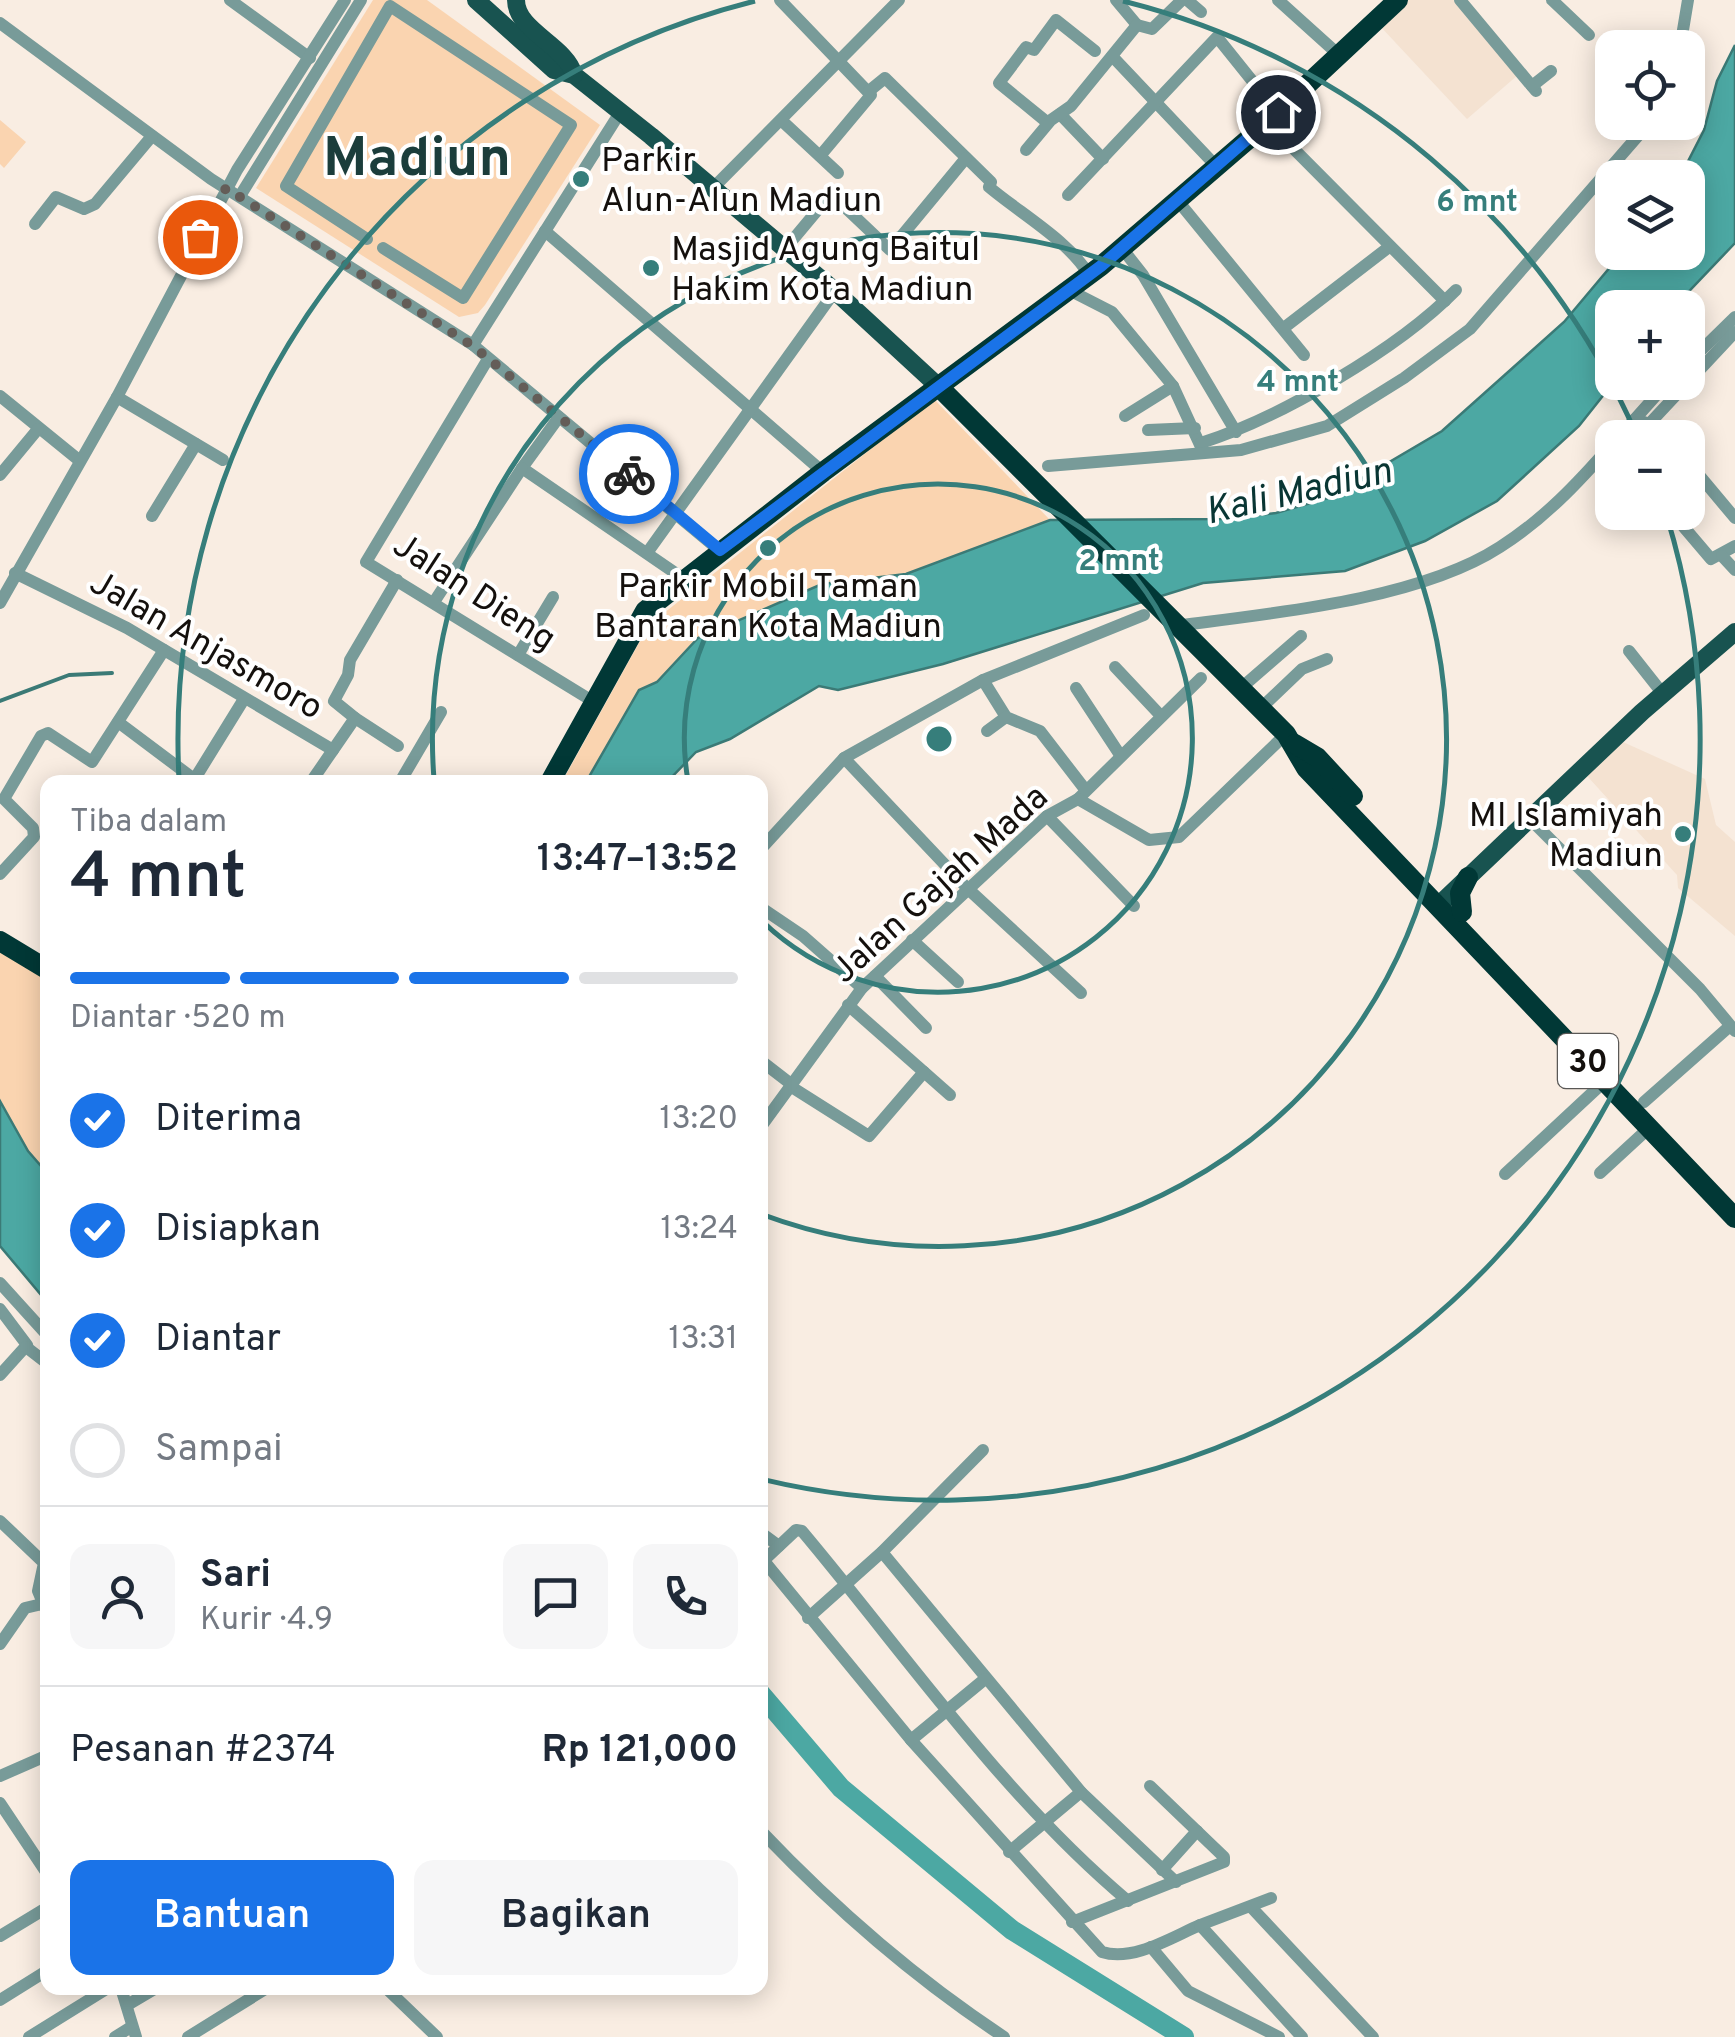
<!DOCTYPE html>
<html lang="id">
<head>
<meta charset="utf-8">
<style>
  body { margin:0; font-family:Overpass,sans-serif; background:#f6f6f7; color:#1f2937; height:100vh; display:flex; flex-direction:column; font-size:38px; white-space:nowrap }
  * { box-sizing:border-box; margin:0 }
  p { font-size:32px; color:#747a83 }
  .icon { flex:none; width:55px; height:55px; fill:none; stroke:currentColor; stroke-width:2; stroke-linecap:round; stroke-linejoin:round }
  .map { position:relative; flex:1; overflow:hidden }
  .details { position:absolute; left:40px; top:775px; width:728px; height:1220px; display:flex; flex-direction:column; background:#fff; border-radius:20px; box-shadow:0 5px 25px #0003 }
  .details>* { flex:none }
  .fabs { position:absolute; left:1595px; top:30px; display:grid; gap:20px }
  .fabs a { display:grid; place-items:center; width:110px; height:110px; border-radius:20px; background:#fff; box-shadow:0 5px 25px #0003; font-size:50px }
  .pin { position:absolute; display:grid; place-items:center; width:85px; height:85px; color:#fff; margin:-42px; border:5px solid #fff; border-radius:50%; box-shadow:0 2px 10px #0007 }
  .courier { position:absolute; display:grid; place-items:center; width:100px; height:100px; margin:-50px; border:8px solid #1a73e8; border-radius:50%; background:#fff; color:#222; box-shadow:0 2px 12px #0007 }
  .overview em { font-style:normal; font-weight:600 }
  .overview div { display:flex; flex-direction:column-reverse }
  .overview { display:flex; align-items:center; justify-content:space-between; height:170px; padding:0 30px }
  h1 { font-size:65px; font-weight:600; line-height:75px }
  .bar { display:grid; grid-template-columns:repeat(4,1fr); gap:15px 10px; align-content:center; height:120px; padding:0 30px }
  .bar i { height:12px; border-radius:8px; background:#e0e1e3 }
  .bar .on { background:#1a73e8 }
  .bar p { grid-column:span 4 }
  .line { display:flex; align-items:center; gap:25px; padding:0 30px; border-top:2px solid #e0e1e3 }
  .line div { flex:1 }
  .round { display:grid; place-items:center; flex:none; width:105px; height:105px; border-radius:20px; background:#f6f6f7 }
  ol { padding:0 30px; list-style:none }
  li { display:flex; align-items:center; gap:30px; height:110px }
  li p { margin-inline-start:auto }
  li .icon { padding:10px; border-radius:50%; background:#1a73e8; color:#fff; stroke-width:4 }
  li:last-child { color:#747a83 }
  li i { width:55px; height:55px; border:5px solid #e0e1e3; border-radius:50% }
  .action { display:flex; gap:20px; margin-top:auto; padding:20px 30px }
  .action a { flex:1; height:115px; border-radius:20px; background:#1a73e8; color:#fff; font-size:40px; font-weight:600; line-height:115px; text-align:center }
  .action a+a { background:#f6f6f7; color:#1f2937 }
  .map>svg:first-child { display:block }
</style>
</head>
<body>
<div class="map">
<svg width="1735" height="2037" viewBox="0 0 1735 2037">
  <rect width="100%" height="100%" fill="#f9ede2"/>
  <g fill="#f4e2d1">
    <path d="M1405,0H1455L1519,74L1467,119L1380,26Z"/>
    <path d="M1612,737L1705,779L1716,825L1735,842V936L1678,888L1677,875L1579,767Z"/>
  </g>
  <g fill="#fad4b0">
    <path d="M373,0H427L600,125L485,305L478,313L459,317L256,188Z"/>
    <path d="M0,120L26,142L4,168L0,164Z"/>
    <path d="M934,399L1050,520L906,574L698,638L657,682L639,690L586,782H562L639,643L664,613Z"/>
    <path d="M0,950L47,979V1173L28,1151L0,1101Z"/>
  </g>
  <g fill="#4ca8a3" stroke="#3b7a76" stroke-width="2.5">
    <path d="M1735,45V243L1674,307L1612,308L1613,383L1579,426L1497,501L1425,541L1345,571L1203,583L943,664L838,690L819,686L730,739L696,752L667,782H586L639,690L657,682L698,638L822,584L906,574L1050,520L1221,519L1276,513L1328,498L1442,431L1564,322L1622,253L1688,252V178L1680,177L1704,130L1717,81Z"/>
    <path d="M0,1101L28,1151L47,1173V1302L0,1246Z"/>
  </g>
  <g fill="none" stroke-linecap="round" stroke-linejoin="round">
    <path stroke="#3b7a76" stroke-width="4" d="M0,701L69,675L112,673"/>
    <path stroke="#4ca8a3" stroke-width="20" d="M760,1693L841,1788L1012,1930L1184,2037"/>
    <g stroke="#789b99" stroke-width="12">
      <path d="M230,0L310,58"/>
      <path d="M780,0L871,95L820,156"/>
      <path d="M1116,0L1137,25"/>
      <path d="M1187,0L1201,12"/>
      <path d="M1278,0L1339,55"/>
      <path d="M1460,0L1536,91"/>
      <path d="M1552,0L1589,35"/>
      <path d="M0,23L211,179L473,345L720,551"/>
      <path d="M1137,25L1152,29L1182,0"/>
      <path d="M1680,48L1688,0"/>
      <path d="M1112,56L1217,167"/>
      <path d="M1532,86L1551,71"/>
      <path d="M869,91L885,78L991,182L989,187C1021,214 1069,241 1089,275"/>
      <path d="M1060,114L1103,159"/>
      <path d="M781,120L838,173"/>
      <path d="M1267,122L1445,301"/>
      <path d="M1048,123L999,83L1026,47L1034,50L1056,20L1095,51"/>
      <path d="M1026,150L1051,120L1071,106L1137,25"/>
      <path d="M713,188L899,0"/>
      <path d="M1068,195L1217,37L1278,113"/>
      <path d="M240,196L361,0"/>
      <path d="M1178,201L1304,355"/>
      <path d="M35,224L56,197L84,209L95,204L152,136"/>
      <path d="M545,231L823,472"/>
      <path d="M367,239L286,186L390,6L571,125L463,298L383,248"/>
      <path d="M1121,247L1143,275L1236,432"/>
      <path d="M785,249L831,194L890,250L966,158"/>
      <path d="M1069,290L1112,312L1173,386L1201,447"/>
      <path d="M1285,327L1389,247"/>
      <path d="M473,345L621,111"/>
      <path d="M488,359L366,562L594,702"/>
      <path d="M1688,363L1735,317"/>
      <path d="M0,396L80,461"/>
      <path d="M117,397L223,460"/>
      <path d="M1125,416L1173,386"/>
      <path d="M559,417L522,468L684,579"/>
      <path d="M1635,419L1649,424L1735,332"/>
      <path d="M1148,430L1195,428"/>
      <path d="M1618,438L1668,382"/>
      <path d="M1201,443C1280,418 1398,349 1456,290"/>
      <path d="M1048,466L1241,450L1327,426L1404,378L1470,329L1650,122"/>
      <path d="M0,475L38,429"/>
      <path d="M1688,479L1699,475L1735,518"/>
      <path d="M1671,512L1711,559L1735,546"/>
      <path d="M152,516L196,444"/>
      <path d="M647,553L835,291"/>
      <path d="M1722,556L1735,570"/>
      <path d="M15,573L127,628L333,750L311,782"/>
      <path d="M434,602L522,468"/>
      <path d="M0,603L117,397L237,170L345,0"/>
      <path d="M1182,625C1276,613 1420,599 1500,547C1544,519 1578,483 1612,444"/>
      <path d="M1629,651L1663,694"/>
      <path d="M518,655L553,597"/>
      <path d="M1115,667L1161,716"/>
      <path d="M983,680L1006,717L1040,731L1084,788"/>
      <path d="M1076,688L1120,755"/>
      <path d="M1241,688L1301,636"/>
      <path d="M1261,708L1302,669L1327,659"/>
      <path d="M355,718L398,746"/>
      <path d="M118,722L198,782"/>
      <path d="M987,731L1006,717"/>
      <path d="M333,750L355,718L334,701L348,675L350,660L397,580"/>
      <path d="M844,758L967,888L1081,993"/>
      <path d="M194,780L244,699"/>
      <path d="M400,782L441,712"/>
      <path d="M1078,799L1201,678"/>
      <path d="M1047,816L1134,906"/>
      <path d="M1528,817L1700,989L1735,1031"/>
      <path d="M760,850L844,758L983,680L1144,615"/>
      <path d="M0,874L34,837L33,828L4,799L41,736L48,733L92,762L164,650"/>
      <path d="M760,907L803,936L862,988"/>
      <path d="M912,940L958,982"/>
      <path d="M875,976L926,1028"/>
      <path d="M848,1005L950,1095"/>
      <path d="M760,1060L791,1084"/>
      <path d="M790,1086L869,1136L924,1072"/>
      <path d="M1644,1102L1730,1026"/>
      <path d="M760,1128L862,988L1047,816L1078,799L1149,840L1179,837L1286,734"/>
      <path d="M1600,1173L1650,1127"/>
      <path d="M1505,1174L1606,1080"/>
      <path d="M0,1283L48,1336"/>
      <path d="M0,1309L27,1345L0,1375"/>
      <path d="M26,1347L48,1364"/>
      <path d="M0,1521L44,1563L38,1591L48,1615"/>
      <path d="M760,1532L779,1546"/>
      <path d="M882,1552L1081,1792L1176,1882"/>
      <path d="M760,1556L911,1740L1102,1952C1133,1962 1172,1937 1200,1925L1302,2037"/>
      <path d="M764,1560L796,1530L802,1531C907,1656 1003,1796 1128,1901"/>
      <path d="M808,1618L882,1552L983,1450"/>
      <path d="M0,1644L25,1608L42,1604"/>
      <path d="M911,1740L985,1679"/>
      <path d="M0,1776L48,1755"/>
      <path d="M0,1803L48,1875"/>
      <path d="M760,1830C835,1909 913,1977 1004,2037"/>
      <path d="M1009,1852L1081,1792"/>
      <path d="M1162,1870L1197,1831"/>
      <path d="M1251,1907L1373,2037"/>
      <path d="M1072,1922L1224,1862V1857L1150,1786"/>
      <path d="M1200,1925L1271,1898"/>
      <path d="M0,1936L48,1907"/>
      <path d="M1151,1947L1188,1991L1279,2037"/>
      <path d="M121,1988L136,2037"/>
      <path d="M386,1988L437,2037"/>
      <path d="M0,2000L48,1970"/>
      <path d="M129,2004L156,1988"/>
      <path d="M29,2037L108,1988"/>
      <path d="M115,2037L131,2027"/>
      <path d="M188,2037L267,1988"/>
    </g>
    <g stroke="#185350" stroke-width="18">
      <path d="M476,0L554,70L574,75L651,136L835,291L939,387"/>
      <path d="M516,0C516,31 566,45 574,75"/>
      <path d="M1439,905L1642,712L1735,632"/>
    </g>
    <g stroke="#013836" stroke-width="20">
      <path d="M939,387L1286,734L1306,768L1735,1218"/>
      <path d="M1295,744L1317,757L1353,796"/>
      <path d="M550,782L645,611L823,472L1101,266L1252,136L1398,0"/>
      <path d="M1462,912L1460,893L1468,877"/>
      <path d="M0,941L48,970"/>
    </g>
  </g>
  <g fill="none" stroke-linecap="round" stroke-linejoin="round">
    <path stroke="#645d58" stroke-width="10" stroke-dasharray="0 18" d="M200,237L226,188L473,346L629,474"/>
    <path stroke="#1a73e8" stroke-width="12" d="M629,474L720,550L1101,266L1278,112"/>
  </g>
  <g fill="none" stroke="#367e7b" stroke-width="5">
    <path d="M688 781A254 254 0 1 1 761 920"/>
    <path d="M434 779A507 507 0 1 1 761 1214"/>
    <path d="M179 779A761 761 0 0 1 755 1M1123 1A761 761 0 0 1 1637 436M1667 517A761 761 0 0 1 761 1479"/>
  </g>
  <g fill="#367e7b" stroke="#fff" stroke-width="4">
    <circle cx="581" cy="179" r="10"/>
    <circle cx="651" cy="268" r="10"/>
    <circle cx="768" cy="548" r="10"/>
    <circle cx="1683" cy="834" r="10"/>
  </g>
  <g text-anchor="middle" stroke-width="8" stroke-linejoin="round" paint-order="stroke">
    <rect fill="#fff" stroke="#5a5856" stroke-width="2.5" x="1558" y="1034" width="60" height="54" rx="8"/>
    <g font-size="32" font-weight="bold" fill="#14100d">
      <text x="1588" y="1072">30</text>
    </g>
    <g font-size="35" fill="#14100d" stroke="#fff" text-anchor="start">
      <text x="601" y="171">Parkir<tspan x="601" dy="40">Alun-Alun Madiun</tspan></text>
      <text x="671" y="260">Masjid Agung Baitul<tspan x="671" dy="40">Hakim Kota Madiun</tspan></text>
      <text x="768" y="597" text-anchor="middle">Parkir Mobil Taman<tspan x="768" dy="40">Bantaran Kota Madiun</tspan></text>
      <text x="1663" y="826" text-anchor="end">MI Islamiyah<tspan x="1663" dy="40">Madiun</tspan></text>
    </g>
    <g font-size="35" fill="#14100d" stroke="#fff">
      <text transform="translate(475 591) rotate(33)" y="12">Jalan Dieng</text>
      <text transform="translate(207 644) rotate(30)" y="12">Jalan Anjasmoro</text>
      <text transform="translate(939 883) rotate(-42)" y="12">Jalan Gajah Mada</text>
    </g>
    <g font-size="38" font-style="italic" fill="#093634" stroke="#fff">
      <text transform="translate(1298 490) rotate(-13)" y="13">Kali Madiun</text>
    </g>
    <g font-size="55" font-weight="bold" fill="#1b3d3b" stroke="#fff">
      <text x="417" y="175">Madiun</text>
    </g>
  </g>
  <circle cx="939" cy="739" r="15" fill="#367e7b" stroke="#fff" stroke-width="5"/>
  <g font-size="30" text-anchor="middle" font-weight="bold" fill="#367e7b" stroke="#fff" stroke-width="8" stroke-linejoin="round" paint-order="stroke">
    <text x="1477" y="211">6 mnt</text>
    <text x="1298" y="391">4 mnt</text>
    <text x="1119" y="570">2 mnt</text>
  </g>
</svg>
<div class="fabs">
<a><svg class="icon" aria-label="locate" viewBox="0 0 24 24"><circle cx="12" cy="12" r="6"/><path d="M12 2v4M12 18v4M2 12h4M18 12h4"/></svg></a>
<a><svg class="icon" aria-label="layers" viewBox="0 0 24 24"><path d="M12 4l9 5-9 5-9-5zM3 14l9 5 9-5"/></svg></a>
<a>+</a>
<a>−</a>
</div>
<div class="pin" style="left:200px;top:237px;background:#ea580c"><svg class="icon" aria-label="bag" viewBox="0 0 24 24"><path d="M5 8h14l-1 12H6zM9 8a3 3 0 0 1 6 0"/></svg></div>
<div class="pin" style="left:1278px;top:112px;background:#1f2937"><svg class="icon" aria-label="home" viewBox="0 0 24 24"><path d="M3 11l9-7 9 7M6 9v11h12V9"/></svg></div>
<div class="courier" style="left:629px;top:474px"><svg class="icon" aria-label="bike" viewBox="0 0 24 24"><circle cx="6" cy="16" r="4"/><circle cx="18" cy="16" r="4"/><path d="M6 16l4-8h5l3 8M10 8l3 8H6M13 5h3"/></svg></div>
<section class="details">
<div class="overview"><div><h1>4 mnt</h1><p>Tiba dalam</p></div><em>13:47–13:52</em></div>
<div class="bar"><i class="on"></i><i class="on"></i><i class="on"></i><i></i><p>Diantar · 520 m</p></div>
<ol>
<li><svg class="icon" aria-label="check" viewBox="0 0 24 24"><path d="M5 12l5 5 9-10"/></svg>Diterima<p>13:20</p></li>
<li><svg class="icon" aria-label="check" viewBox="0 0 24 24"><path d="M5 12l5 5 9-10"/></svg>Disiapkan<p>13:24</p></li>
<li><svg class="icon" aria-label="check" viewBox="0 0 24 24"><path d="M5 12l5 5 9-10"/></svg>Diantar<p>13:31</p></li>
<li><i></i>Sampai</li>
</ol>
<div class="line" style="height:180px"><a class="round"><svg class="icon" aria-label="person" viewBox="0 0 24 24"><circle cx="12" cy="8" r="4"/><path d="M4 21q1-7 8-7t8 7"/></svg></a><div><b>Sari</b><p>Kurir · 4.9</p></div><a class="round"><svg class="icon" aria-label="chat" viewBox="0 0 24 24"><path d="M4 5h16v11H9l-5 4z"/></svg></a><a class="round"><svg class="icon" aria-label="phone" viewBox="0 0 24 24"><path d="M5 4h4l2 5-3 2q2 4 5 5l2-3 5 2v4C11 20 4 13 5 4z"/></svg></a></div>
<div class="line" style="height:130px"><div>Pesanan #2374</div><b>Rp 121,000</b></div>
<div class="action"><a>Bantuan</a><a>Bagikan</a></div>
</section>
</div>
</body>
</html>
